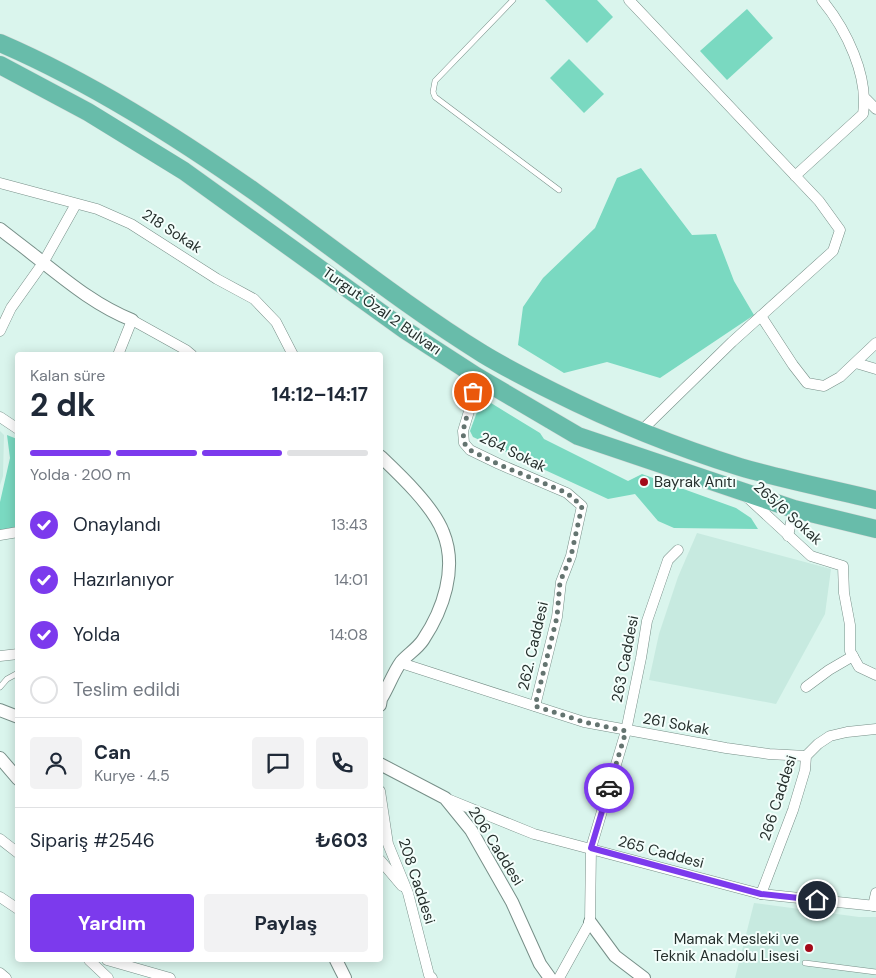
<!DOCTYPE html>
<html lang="tr">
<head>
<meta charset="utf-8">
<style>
  body { margin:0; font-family:"DM Sans",sans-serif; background:#f2f2f3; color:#1f2937; height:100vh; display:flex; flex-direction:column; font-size:19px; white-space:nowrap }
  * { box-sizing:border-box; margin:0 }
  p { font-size:16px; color:#747a83 }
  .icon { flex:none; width:28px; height:28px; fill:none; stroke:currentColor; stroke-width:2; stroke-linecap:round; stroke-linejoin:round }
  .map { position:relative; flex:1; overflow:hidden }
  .panel { position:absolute; left:15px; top:352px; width:368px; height:610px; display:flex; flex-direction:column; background:#fff; border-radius:5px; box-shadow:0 2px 12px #0003 }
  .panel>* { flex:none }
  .pin { position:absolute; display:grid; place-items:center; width:42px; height:42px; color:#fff; margin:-21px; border:2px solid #fff; border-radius:50%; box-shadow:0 1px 5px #0007 }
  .courier { position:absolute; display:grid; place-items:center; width:50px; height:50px; margin:-25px; border:4px solid #7c3aed; border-radius:50%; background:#fff; color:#222; box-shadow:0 1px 6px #0007 }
  .head em { font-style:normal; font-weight:700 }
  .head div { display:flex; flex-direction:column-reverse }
  .head { display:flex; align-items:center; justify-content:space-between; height:85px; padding:0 15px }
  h1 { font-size:32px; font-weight:700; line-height:38px }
  .bar { display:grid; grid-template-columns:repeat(4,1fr); gap:8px 5px; align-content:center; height:60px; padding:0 15px }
  .bar i { height:6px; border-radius:4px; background:#e0e1e3 }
  .bar .current { background:#7c3aed }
  .bar p { grid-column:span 4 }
  .line { display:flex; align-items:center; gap:12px; padding:0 15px; border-top:1px solid #e0e1e3 }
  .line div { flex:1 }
  .round { display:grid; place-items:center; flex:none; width:52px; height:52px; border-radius:5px; background:#f2f2f3 }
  ol { padding:0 15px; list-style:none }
  li { display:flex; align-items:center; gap:15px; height:55px }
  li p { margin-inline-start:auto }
  li .icon { padding:5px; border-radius:50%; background:#7c3aed; color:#fff; stroke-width:4 }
  li:last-child { color:#747a83 }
  li i { width:28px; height:28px; border:2px solid #e0e1e3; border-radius:50% }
  .primary-button { display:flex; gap:10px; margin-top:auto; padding:10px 15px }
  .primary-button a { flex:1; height:58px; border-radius:5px; background:#7c3aed; color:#fff; font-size:20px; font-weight:700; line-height:58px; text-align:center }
  .primary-button a+a { background:#f2f2f3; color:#1f2937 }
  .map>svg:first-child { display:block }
</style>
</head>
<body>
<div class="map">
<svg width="876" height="978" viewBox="0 0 876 978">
  <rect width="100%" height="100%" fill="#daf5ed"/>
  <g fill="#c7eae0">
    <path d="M0,431L4,435L3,476L0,485Z"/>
    <path d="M697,533L831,569L825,614L776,704L649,680L659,634L678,577Z"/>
    <path d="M754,903L859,917H876V978H735Z"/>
  </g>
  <g fill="#7ad9c1">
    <path d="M545,0H597L613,17L587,43Z"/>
    <path d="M747,9L773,38L727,80L700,51Z"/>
    <path d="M569,59L604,94L584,113L550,78Z"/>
    <path d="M641,168L692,235L716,234L734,281L754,315L660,378L607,362L564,373L518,345L523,307L543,278L595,228L617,178Z"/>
    <path d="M482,403H491L540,433L544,439L628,481L642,474L736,508L751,518L758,529L674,528L658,521L635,494L608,499L473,437L470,431L477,412Z"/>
    <path d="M7,435L17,439V527L0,530V502L10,458Z"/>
  </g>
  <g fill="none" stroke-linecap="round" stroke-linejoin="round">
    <defs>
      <g id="service">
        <path d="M513,0L435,81L433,92L435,97L559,190"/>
        <path d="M0,687L7,679L18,673"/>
        <path d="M805,963L876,972"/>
      </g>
      <g id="minor">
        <path d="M629,0L819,201L840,230L833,251L732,342L640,432"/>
        <path d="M866,99L876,109"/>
        <path d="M795,176L863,114C869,76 846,29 822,0"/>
        <path d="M0,183L97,209L131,224L217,279L254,299L276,322L293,355"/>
        <path d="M761,316L793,365L807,383L824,386L840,377L876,343"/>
        <path d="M0,331L11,308L43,263L76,204"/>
        <path d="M118,355L132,320L186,350L192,355"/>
        <path d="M856,363L876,369"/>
        <path d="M476,376L470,408L463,431L464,443L470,450L499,464L567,493L582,506L571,556L561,582L557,617L535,706"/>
        <path d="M0,417L18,429"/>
        <path d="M747,497L811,556L843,566L844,593L850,625V651L859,667L876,675"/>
        <path d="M0,535L18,532"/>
        <path d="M788,536L794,509"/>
        <path d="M0,656L18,654"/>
        <path d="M401,663L584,722L726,748L769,754L806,756"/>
        <path d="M806,687L829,670L853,656"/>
        <path d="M380,791L388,844L408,893L429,975L432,978"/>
        <path d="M445,798L534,834L761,894L876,906"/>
        <path d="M0,839L18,853"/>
        <path d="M380,860L402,886"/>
        <path d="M761,894L793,810L805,770L806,756L818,744L830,736L847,732L876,729"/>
        <path d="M0,897L18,909"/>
        <path d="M873,906L876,893"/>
        <path d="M89,960L108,978"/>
        <path d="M107,960L170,978"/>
        <path d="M0,973L6,978"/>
        <path d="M559,978L590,922L591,848L626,731L641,658L647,621L668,560L678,550"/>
      </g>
      <g id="tertiary">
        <path d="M0,229C10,237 21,245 31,253C63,278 94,305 132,320"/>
        <path d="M380,456C400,475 433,506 443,532C458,568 443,610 423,640C417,649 408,654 401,662C393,673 388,688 381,699L380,705"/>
        <path d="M0,710L18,717"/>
        <path d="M0,758L18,779"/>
        <path d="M380,764L445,798L471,830L512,902L540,964L550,978"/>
        <path d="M590,922L615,956L644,978"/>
        <path d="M336,960L345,978"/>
      </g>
      <g id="trunk">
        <path d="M0,43C90,82 175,136 255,192C331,246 404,305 483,354C506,368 530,380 554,392C614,422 676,447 740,467C784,480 831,489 876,500"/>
        <path d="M0,65L88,112L184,171L405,330L476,376L578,436L794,509L876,529"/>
      </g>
    </defs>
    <use href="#service" stroke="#778f88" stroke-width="6"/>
    <use href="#minor" stroke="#778f88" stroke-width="11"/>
    <use href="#tertiary" stroke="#778f88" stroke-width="14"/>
    <use href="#trunk" stroke="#d8dad9" stroke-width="19"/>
    <use href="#service" stroke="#fff" stroke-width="5"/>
    <use href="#minor" stroke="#fff" stroke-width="10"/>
    <use href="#tertiary" stroke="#fff" stroke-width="12"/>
    <use href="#trunk" stroke="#68bcaa" stroke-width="18"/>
  </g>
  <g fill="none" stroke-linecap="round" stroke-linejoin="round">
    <path stroke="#647470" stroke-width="5" stroke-dasharray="0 9" d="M473,392L463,431L464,443L470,450L498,464L567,493L582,506L571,556L560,582L557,617L535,706L584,722L626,731L609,788"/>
    <path stroke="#7c3aed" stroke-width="6" d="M609,788L591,848L761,894L817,900"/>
  </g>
  <g fill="#a30919" stroke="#f3fefb" stroke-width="2">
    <circle cx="644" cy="482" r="5"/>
    <circle cx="809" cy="948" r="5"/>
  </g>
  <g text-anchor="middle" stroke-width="4" stroke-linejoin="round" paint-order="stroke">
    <g font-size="15" fill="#252f2c" stroke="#f3fefb">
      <text transform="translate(172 231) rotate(33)" y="5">218 Sokak</text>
      <text transform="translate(382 311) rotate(35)" y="5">Turgut Özal 2 Bulvarı</text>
      <text transform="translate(513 452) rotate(26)" y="5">264 Sokak</text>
      <text transform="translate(788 513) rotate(42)" y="5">265/6 Sokak</text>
      <text transform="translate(533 646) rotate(-77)" y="5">262. Caddesi</text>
      <text transform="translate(625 659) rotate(-79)" y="5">263 Caddesi</text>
      <text transform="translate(676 724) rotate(10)" y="5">261 Sokak</text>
      <text transform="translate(778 798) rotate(-72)" y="5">266 Caddesi</text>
      <text transform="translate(496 846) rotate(58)" y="5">206 Caddesi</text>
      <text transform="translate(661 852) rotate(15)" y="5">265 Caddesi</text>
      <text transform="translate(417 881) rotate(72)" y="5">208 Caddesi</text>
    </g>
    <g font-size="15" fill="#252f2c" stroke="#f3fefb" text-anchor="start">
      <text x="654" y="487">Bayrak Anıtı</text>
      <text x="799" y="944" text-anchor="end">Mamak Mesleki ve<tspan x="799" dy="17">Teknik Anadolu Lisesi</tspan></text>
    </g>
  </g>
</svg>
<div class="pin" style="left:473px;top:392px;background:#ea580c"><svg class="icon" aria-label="bag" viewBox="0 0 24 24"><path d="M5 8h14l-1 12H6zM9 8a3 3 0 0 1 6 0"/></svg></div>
<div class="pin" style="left:817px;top:900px;background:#1f2937"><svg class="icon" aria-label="home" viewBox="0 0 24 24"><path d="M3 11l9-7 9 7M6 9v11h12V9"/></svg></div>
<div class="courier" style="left:609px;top:788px"><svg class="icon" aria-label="car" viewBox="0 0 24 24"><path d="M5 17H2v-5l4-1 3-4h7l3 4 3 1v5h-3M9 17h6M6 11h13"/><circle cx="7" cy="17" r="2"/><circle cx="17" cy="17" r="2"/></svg></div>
<section class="panel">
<div class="head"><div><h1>2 dk</h1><p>Kalan süre</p></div><em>14:12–14:17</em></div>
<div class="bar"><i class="current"></i><i class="current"></i><i class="current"></i><i></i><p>Yolda · 200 m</p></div>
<ol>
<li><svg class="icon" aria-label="check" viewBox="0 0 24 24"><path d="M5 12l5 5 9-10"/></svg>Onaylandı<p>13:43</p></li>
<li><svg class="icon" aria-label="check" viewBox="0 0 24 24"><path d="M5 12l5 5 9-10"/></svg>Hazırlanıyor<p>14:01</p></li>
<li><svg class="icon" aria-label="check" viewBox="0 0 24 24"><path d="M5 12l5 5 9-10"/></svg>Yolda<p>14:08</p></li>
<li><i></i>Teslim edildi</li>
</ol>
<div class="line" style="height:90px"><a class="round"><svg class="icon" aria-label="person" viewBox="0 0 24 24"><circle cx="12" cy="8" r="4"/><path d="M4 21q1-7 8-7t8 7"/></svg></a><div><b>Can</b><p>Kurye · 4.5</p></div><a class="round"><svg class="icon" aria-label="chat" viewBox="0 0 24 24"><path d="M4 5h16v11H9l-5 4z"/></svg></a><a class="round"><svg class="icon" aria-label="phone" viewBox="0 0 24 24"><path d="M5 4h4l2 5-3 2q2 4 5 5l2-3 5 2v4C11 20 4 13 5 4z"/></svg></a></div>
<div class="line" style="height:65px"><div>Sipariş #2546</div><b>₺603</b></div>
<div class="primary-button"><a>Yardım</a><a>Paylaş</a></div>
</section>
</div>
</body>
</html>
